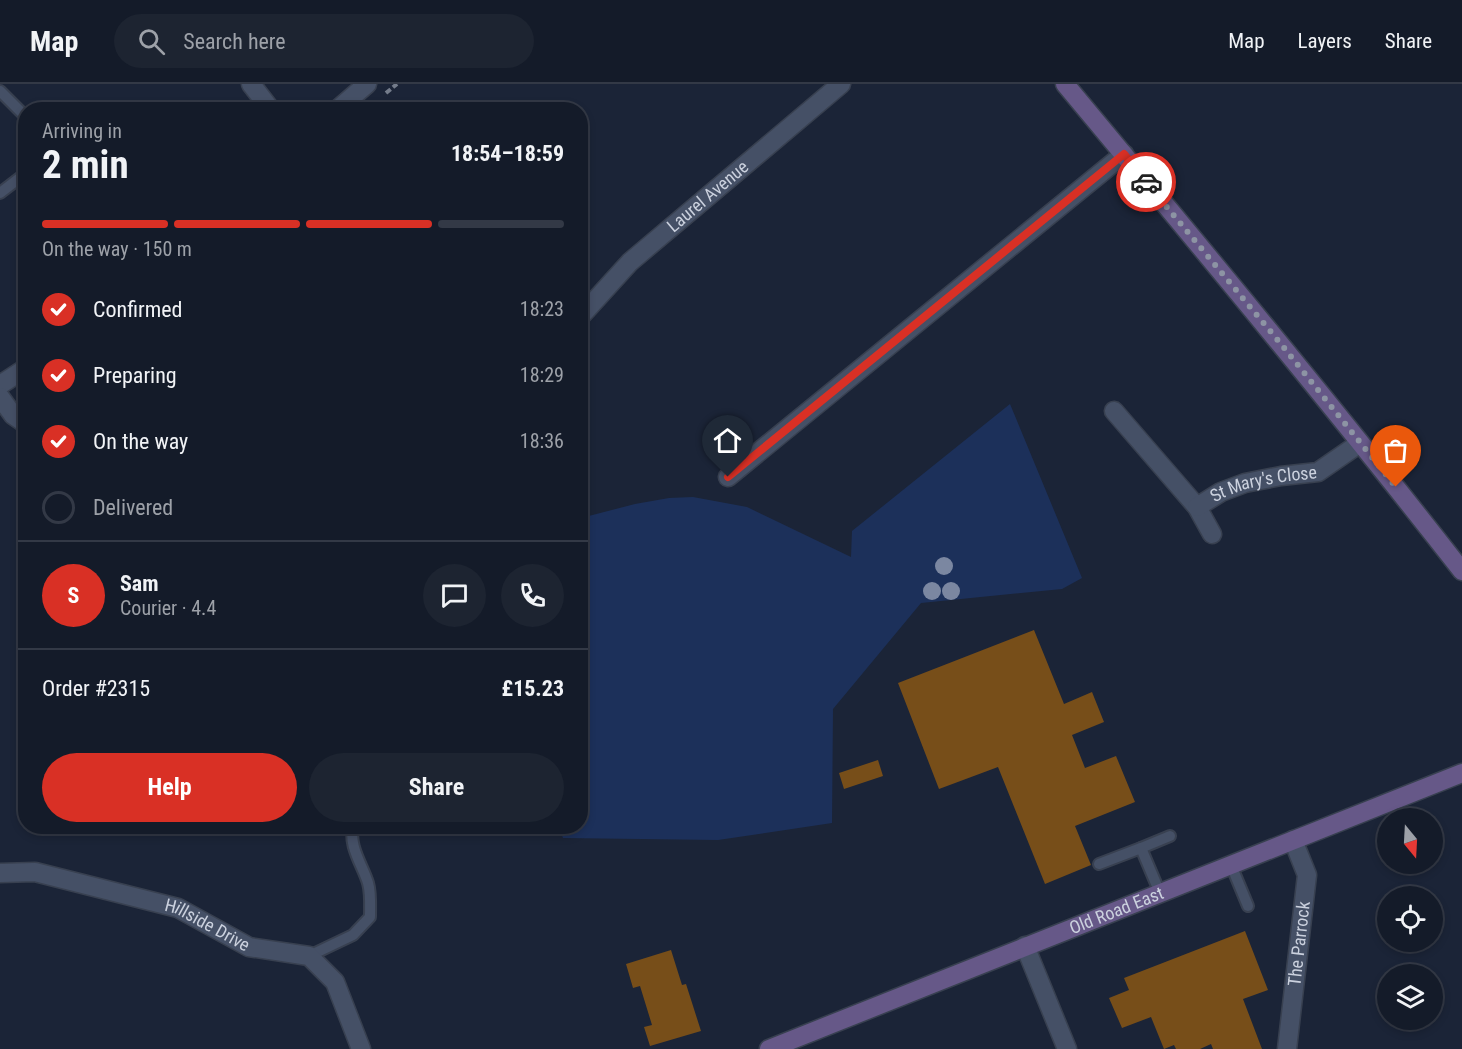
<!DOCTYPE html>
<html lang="en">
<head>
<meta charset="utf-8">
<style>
  body { margin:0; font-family:"Roboto Condensed",sans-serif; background:#1d2431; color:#f1f3f6; height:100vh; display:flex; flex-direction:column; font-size:22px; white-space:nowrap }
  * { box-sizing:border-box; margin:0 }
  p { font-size:20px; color:#9da1a8 }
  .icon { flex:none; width:33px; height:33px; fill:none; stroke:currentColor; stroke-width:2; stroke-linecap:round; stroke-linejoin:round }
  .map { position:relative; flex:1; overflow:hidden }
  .sheet { position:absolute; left:18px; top:18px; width:570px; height:732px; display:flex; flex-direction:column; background:#141b29; border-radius:24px; box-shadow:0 3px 9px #0003,0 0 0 2px #333946 }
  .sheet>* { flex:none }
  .needle { width:39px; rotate:162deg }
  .tools { position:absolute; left:1377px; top:724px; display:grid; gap:12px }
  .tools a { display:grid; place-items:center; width:66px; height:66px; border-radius:50%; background:#141b29; box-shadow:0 3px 9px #0003,0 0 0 2px #333946; font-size:30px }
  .pin { position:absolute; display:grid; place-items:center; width:51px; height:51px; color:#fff; margin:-62px -26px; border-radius:50% 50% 50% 0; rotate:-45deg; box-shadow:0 0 6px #0007 }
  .pin .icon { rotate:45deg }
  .courier { position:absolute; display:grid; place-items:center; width:60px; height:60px; margin:-30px; border:4px solid #d93025; border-radius:50%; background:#fff; color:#222; box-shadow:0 2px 8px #0007 }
  .head em { font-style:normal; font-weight:700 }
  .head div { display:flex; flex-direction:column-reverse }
  .head { display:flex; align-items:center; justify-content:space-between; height:102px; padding:0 24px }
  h1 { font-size:39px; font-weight:700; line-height:45px }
  .bar { display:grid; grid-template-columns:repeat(4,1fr); gap:9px 6px; align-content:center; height:72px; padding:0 24px }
  .bar i { height:8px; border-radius:4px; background:#333946 }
  .bar .on { background:#d93025 }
  .bar p { grid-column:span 4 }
  .line { display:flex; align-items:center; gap:15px; padding:0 24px; border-top:2px solid #333946 }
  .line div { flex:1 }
  .round { display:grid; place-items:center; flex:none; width:63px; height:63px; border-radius:32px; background:#1d2431 }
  ol { padding:0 24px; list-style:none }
  li { display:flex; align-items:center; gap:18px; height:66px }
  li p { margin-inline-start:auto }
  li .icon { padding:6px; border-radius:50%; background:#d93025; color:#fff; stroke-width:4 }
  li:last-child { color:#9da1a8 }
  li i { width:33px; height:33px; border:3px solid #333946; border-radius:50% }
  .cta { display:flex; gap:12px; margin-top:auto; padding:12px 24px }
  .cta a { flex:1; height:69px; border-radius:36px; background:#d93025; color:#fff; font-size:24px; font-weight:700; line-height:69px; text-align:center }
  .cta a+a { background:#1d2431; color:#f1f3f6 }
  header { display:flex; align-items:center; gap:36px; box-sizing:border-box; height:84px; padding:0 30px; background:#141b29; border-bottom:2px solid #333946 }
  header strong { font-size:28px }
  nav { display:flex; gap:33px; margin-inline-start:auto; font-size:21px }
  .search { width:420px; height:54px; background:#1d2431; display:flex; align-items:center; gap:15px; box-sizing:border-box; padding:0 21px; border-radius:33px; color:#9da1a8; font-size:22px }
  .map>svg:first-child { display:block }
</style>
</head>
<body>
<header>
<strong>Map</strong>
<div class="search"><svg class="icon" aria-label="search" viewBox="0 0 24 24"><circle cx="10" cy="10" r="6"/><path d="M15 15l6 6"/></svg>Search here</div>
<nav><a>Map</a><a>Layers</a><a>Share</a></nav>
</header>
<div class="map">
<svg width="1462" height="965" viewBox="0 0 1462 965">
  <rect width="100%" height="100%" fill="#1b2437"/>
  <path fill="#1c305a" d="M1010,320L1082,494L1062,505L921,519L833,625L832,739L718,756L563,754L559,743L580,742L581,434L635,420L669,414L693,413L747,423L851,473L852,447Z"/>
  <g fill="#774e19">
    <path d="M1034,546L1064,620L1092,608L1104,638L1072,651L1085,684L1116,672L1135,718L1075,742L1091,781L1045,800L998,683L939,705L898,599Z"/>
    <path d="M878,676L883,692L844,705L839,689Z"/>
    <path d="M1245,847L1268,906L1243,915L1262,965H1213L1211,960L1200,965H1176L1174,961L1164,965L1151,933L1122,944L1109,914L1129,906L1124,894Z"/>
    <path d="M671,866L682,901L686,900L701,947L650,962L644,943L652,941L640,902L633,904L626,880Z"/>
  </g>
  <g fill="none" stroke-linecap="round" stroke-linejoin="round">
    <defs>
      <g id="lane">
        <path d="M0,7L26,33"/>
        <path d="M0,109L26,89"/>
        <path d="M1099,780L1141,764"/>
        <path d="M1231,781L1248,822"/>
        <path d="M1160,809L1141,764L1170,752"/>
        <path d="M309,872L353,851L370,833C370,822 371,809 368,799C363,782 347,760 354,742"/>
      </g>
      <g id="street">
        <path d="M251,0L271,26"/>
        <path d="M337,26L367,0"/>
        <path id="s1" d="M580,233L630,178L841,0"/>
        <path d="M0,301L26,284"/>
        <path d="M0,313L13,331L26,340"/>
        <path d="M1114,327L1197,423L1212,450"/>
        <path d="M728,393L1124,70"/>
        <path id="s2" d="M1197,423L1221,408L1245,399L1281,392L1318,388L1360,359"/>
        <path id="s3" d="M0,789L35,788L178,824L249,863L309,872L335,898L361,965"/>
        <path d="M1025,862L1067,965"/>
        <path id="s4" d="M1287,965L1307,791L1293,756"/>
      </g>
      <g id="secondary">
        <path d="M1065,0C1199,161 1333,322 1462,487"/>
        <path id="s5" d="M769,965L1462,689"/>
      </g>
    </defs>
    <use href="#lane" stroke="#384050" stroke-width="14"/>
    <use href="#street" stroke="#384050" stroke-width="21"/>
    <use href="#secondary" stroke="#384050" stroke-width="21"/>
    <path stroke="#747c8b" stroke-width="4" stroke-dasharray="6 3" stroke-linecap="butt" d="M386,9L397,0"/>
    <use href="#lane" stroke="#455066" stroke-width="10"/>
    <use href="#street" stroke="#455066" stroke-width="18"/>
    <use href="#secondary" stroke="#665888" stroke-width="18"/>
  </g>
  <g fill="#7b87a1">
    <circle cx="944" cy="482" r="9"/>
    <circle cx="932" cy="507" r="9"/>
    <circle cx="951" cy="507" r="9"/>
  </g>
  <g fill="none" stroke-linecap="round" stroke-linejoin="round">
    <path stroke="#8d94a4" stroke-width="6" stroke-dasharray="0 10.8" d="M1146,98L1281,260L1396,403"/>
    <path stroke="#d93025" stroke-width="8" d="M728,393L1124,70L1146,98"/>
  </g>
  <g text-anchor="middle" stroke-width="4.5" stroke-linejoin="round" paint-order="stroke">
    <g font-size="18" fill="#cbd1de" stroke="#1b2437">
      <text dy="6" stroke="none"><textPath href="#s1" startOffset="176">Laurel Avenue</textPath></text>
      <text dy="6" stroke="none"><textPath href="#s2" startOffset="72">St Mary's Close</textPath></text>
      <text dy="6" stroke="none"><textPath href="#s5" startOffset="374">Old Road East</textPath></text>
      <text dy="6" stroke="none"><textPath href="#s3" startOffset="216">Hillside Drive</textPath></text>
      <text dy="6" stroke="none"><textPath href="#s4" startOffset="106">The Parrock</textPath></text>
    </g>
  </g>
</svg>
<div class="tools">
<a><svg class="needle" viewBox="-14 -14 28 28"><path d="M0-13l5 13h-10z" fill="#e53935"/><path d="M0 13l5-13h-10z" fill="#9da1a8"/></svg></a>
<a><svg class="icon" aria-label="locate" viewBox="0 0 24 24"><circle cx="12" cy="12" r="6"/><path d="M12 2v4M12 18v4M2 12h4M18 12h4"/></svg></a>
<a><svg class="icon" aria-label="layers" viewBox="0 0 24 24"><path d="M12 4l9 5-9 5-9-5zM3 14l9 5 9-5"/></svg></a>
</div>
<div class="pin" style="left:1396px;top:403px;background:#ea580c"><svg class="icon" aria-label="bag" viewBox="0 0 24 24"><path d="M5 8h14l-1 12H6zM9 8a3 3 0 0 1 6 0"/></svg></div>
<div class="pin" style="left:728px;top:393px;background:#1f2937"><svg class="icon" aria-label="home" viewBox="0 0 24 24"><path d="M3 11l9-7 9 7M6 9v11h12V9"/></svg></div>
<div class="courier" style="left:1146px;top:98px"><svg class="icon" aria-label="car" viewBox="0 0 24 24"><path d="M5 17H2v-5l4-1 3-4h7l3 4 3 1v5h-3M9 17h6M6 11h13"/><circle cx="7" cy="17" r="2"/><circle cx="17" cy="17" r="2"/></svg></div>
<section class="sheet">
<div class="head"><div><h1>2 min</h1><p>Arriving in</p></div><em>18:54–18:59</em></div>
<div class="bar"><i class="on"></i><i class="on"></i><i class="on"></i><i></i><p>On the way · 150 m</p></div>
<ol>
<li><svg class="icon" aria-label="check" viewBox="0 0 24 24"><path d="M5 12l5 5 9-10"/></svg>Confirmed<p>18:23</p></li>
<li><svg class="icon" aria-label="check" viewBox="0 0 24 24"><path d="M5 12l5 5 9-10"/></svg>Preparing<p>18:29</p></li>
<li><svg class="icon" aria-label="check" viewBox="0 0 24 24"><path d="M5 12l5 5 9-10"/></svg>On the way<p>18:36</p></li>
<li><i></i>Delivered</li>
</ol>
<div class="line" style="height:108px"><b class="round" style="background:#d93025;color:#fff">S</b><div><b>Sam</b><p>Courier · 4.4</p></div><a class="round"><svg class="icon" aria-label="chat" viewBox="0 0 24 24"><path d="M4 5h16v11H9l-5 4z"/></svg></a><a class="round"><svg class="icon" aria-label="phone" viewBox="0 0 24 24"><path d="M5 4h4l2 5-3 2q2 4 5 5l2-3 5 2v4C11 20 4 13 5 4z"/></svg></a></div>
<div class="line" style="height:78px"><div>Order #2315</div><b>£15.23</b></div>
<div class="cta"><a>Help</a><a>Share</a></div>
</section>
</div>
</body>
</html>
